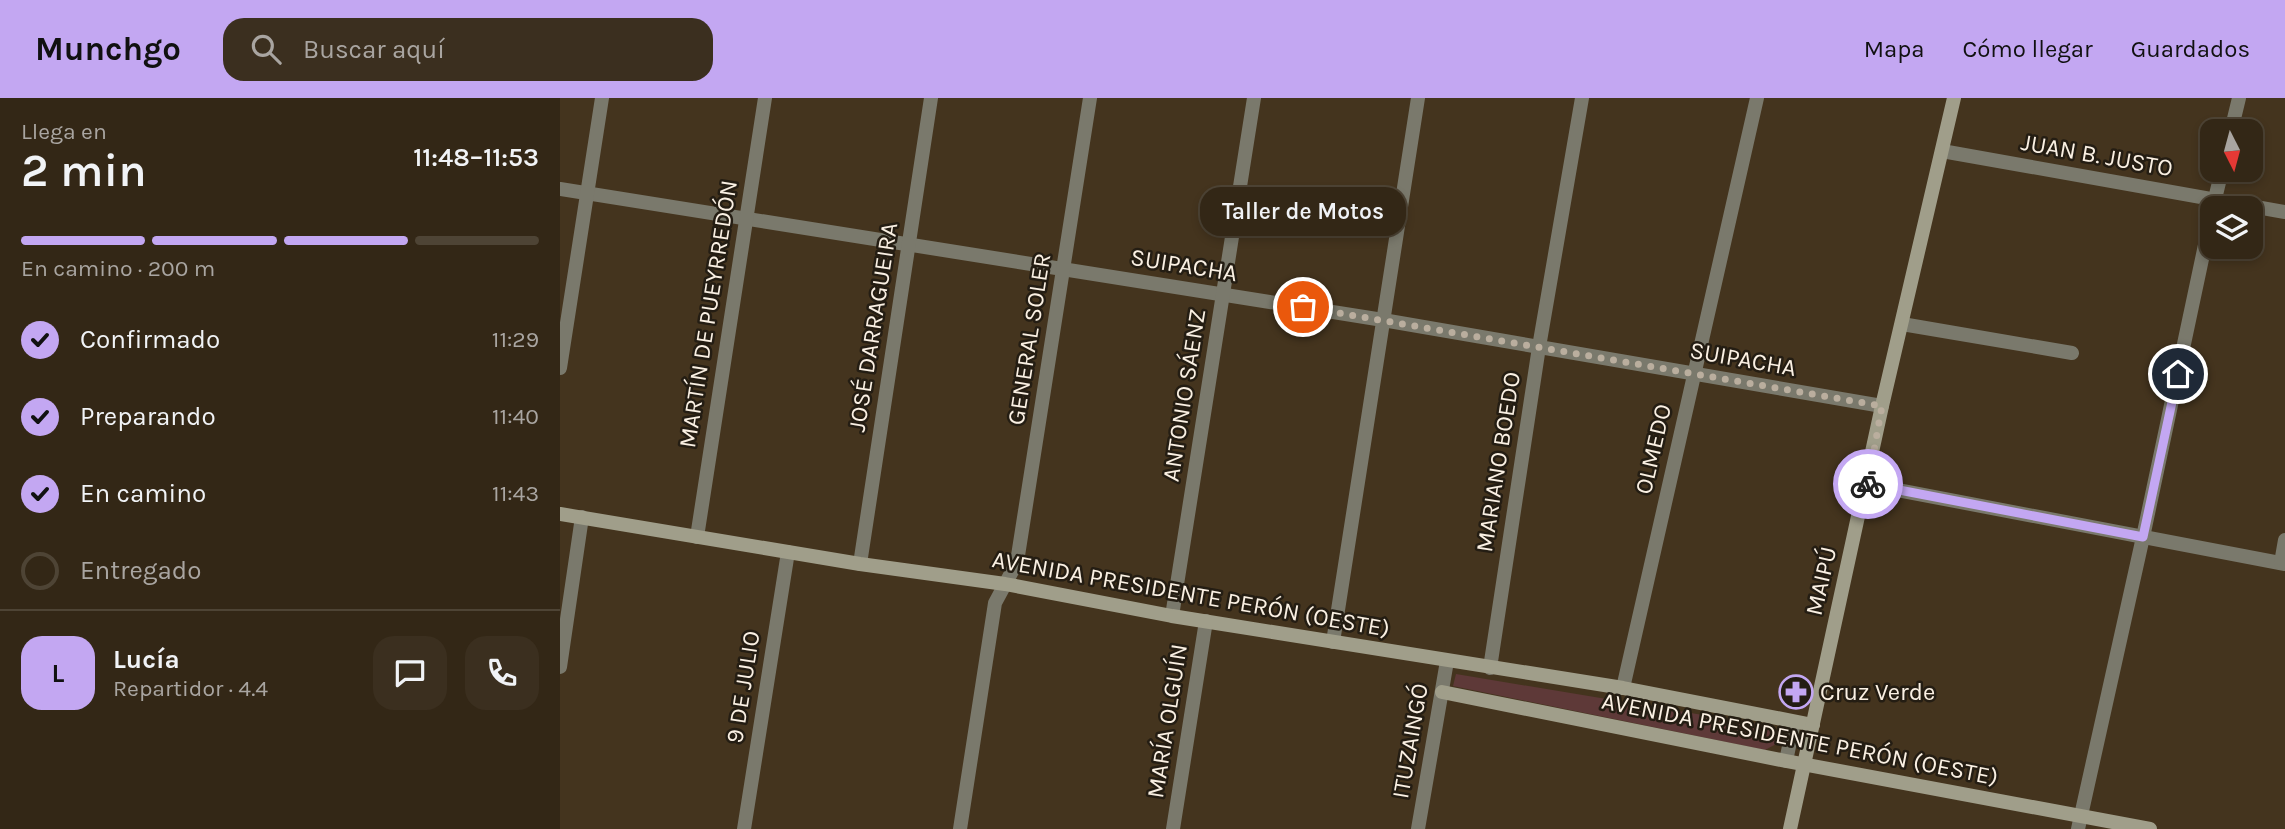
<!DOCTYPE html>
<html lang="es">
<head>
<meta charset="utf-8">
<style>
  body { margin:0; font-family:Karla,sans-serif; background:#3b2f1f; color:#f1f3f6; height:100vh; display:flex; flex-direction:column; font-size:26px; white-space:nowrap }
  * { box-sizing:border-box; margin:0 }
  p { font-size:23px; color:#a9a5a1 }
  .icon { flex:none; width:38px; height:38px; fill:none; stroke:currentColor; stroke-width:2; stroke-linecap:round; stroke-linejoin:round }
  .map { position:relative; flex:1; overflow:hidden }
  .sheet { display:flex; flex-direction:column; background:#332716; width:560px }
  .sheet>* { flex:none }
  .needle { width:46px; rotate:174deg }
  .fabs { position:absolute; left:1640px; top:21px; display:grid; gap:14px }
  .fabs a { display:grid; place-items:center; width:63px; height:63px; border-radius:14px; background:#332716; box-shadow:0 4px 10px #0003,0 0 0 2px #4e4435; font-size:35px }
  .pin { position:absolute; display:grid; place-items:center; width:60px; height:60px; color:#fff; margin:-30px; border:4px solid #fff; border-radius:50%; box-shadow:0 2px 7px #0007 }
  .courier { position:absolute; display:grid; place-items:center; width:70px; height:70px; margin:-35px; border:5px solid #c3a7f2; border-radius:50%; background:#fff; color:#222; box-shadow:0 2px 9px #0007 }
  .bubble { position:absolute; height:49px; border-radius:21px; background:#332716; box-shadow:0 4px 10px #0003,0 0 0 2px #4e4435; font-size:23px; font-weight:600; line-height:49px; text-align:center }
  .overview em { font-style:normal; font-weight:600 }
  .overview div { display:flex; flex-direction:column-reverse }
  .overview { display:flex; align-items:center; justify-content:space-between; height:119px; padding:0 21px }
  h1 { font-size:46px; font-weight:600; line-height:52px }
  .bar { display:grid; grid-template-columns:repeat(4,1fr); gap:10px 7px; align-content:center; height:84px; padding:0 21px }
  .bar i { height:9px; border-radius:5px; background:#4e4435 }
  .bar .on { background:#c3a7f2 }
  .bar p { grid-column:span 4 }
  .line { display:flex; align-items:center; gap:18px; padding:0 21px; border-top:2px solid #4e4435 }
  .line div { flex:1 }
  .round { display:grid; place-items:center; flex:none; width:74px; height:74px; border-radius:21px; background:#3b2f1f }
  ol { padding:0 21px; list-style:none }
  li { display:flex; align-items:center; gap:21px; height:77px }
  li p { margin-inline-start:auto }
  li .icon { padding:7px; border-radius:50%; background:#c3a7f2; color:#111; stroke-width:4 }
  li:last-child { color:#a9a5a1 }
  li i { width:38px; height:38px; border:4px solid #4e4435; border-radius:50% }
  header { display:flex; align-items:center; gap:42px; box-sizing:border-box; height:98px; padding:0 35px; background:#c3a7f2; color:#111 }
  header strong { font-size:33px }
  nav { display:flex; gap:38px; margin-inline-start:auto; font-size:24px }
  .search { width:490px; height:63px; background:#3b2f1f; display:flex; align-items:center; gap:18px; box-sizing:border-box; padding:0 24px; border-radius:21px; color:#a9a5a1; font-size:26px }
  main { display:flex; flex:1; min-height:0 }
  .map>svg:first-child { display:block }
</style>
</head>
<body>
<header>
<strong>Munchgo</strong>
<div class="search"><svg class="icon" aria-label="search" viewBox="0 0 24 24"><circle cx="10" cy="10" r="6"/><path d="M15 15l6 6"/></svg>Buscar aquí</div>
<nav><a>Mapa</a><a>Cómo llegar</a><a>Guardados</a></nav>
</header>
<main>
<section class="sheet">
<div class="overview"><div><h1>2 min</h1><p>Llega en</p></div><em>11:48–11:53</em></div>
<div class="bar"><i class="on"></i><i class="on"></i><i class="on"></i><i></i><p>En camino · 200 m</p></div>
<ol>
<li><svg class="icon" aria-label="check" viewBox="0 0 24 24"><path d="M5 12l5 5 9-10"/></svg>Confirmado<p>11:29</p></li>
<li><svg class="icon" aria-label="check" viewBox="0 0 24 24"><path d="M5 12l5 5 9-10"/></svg>Preparando<p>11:40</p></li>
<li><svg class="icon" aria-label="check" viewBox="0 0 24 24"><path d="M5 12l5 5 9-10"/></svg>En camino<p>11:43</p></li>
<li><i></i>Entregado</li>
</ol>
<div class="line" style="height:126px"><b class="round" style="background:#c3a7f2;color:#111">L</b><div><b>Lucía</b><p>Repartidor · 4.4</p></div><a class="round"><svg class="icon" aria-label="chat" viewBox="0 0 24 24"><path d="M4 5h16v11H9l-5 4z"/></svg></a><a class="round"><svg class="icon" aria-label="phone" viewBox="0 0 24 24"><path d="M5 4h4l2 5-3 2q2 4 5 5l2-3 5 2v4C11 20 4 13 5 4z"/></svg></a></div>
</section>
<div class="map">
<svg width="1725" height="731" viewBox="0 0 1725 731">
  <rect width="100%" height="100%" fill="#44341e"/>
  <path fill="#5e3938" d="M896,576L1209,628L1218,645L1205,652L893,588Z"/>
  <g fill="none" stroke-linecap="round" stroke-linejoin="round">
    <g stroke="#7a796c" stroke-width="14">
      <path d="M1671,33L1679,0"/>
      <path d="M1382,53L1725,114"/>
      <path d="M0,91L823,222L1322,308"/>
      <path d="M1653,109L1662,72"/>
      <path d="M1342,226L1512,255"/>
      <path d="M0,270L42,0"/>
      <path d="M1306,386L1725,466"/>
      <path d="M137,439L205,0"/>
      <path d="M1721,465L1725,442"/>
      <path d="M300,466L371,0"/>
      <path d="M612,518L694,0"/>
      <path d="M773,544L858,0"/>
      <path d="M0,569L22,419"/>
      <path d="M930,570L979,249L1022,0"/>
      <path d="M1063,590L1197,0"/>
      <path d="M1226,663L1234,624"/>
      <path d="M184,731L228,454"/>
      <path d="M400,731L435,505L457,464L530,0"/>
      <path d="M613,731L646,523"/>
      <path d="M858,731L887,563"/>
      <path d="M1518,731L1583,439L1652,114"/>
    </g>
    <g stroke="#a09e8a" stroke-width="14">
      <path d="M0,416L300,466L445,486L612,518L1063,590L1253,627"/>
      <path d="M882,594L1226,663L1590,731"/>
      <path d="M1230,731L1322,308L1394,0"/>
    </g>
  </g>
  <g fill="none" stroke-linecap="round" stroke-linejoin="round">
    <path stroke="#baae9e" stroke-width="7" stroke-dasharray="0 12.6" d="M743,209L1322,308L1308,386"/>
    <path stroke="#c3a7f2" stroke-width="9" d="M1308,386L1583,439L1618,276"/>
  </g>
  <defs>
    <symbol id="pharmacy-ring" viewBox="-11 -11 22 22"><circle r="9.5" fill="#241d13" stroke="#c3a7f2" stroke-width="1.5"/><path d="M-2-6h4v4h4v4h-4v4h-4v-4h-4v-4h4Z" fill="#c3a7f2"/></symbol>
  </defs>
  <g fill-rule="evenodd">
    <use href="#pharmacy-ring" x="1217" y="575" width="38" height="38"/>
  </g>
  <g text-anchor="middle" stroke-width="5" stroke-linejoin="round" paint-order="stroke">
    <g font-size="24" fill="#faf0e3" stroke="#241d13">
      <text transform="translate(1537 57) rotate(10)" y="8">JUAN B. JUSTO</text>
      <text transform="translate(624 167) rotate(9)" y="8">SUIPACHA</text>
      <text transform="translate(148 216) rotate(-81)" y="8">MARTÍN DE PUEYRREDÓN</text>
      <text transform="translate(313 229) rotate(-81)" y="8">JOSÉ DARRAGUEIRA</text>
      <text transform="translate(469 241) rotate(-81)" y="8">GENERAL SOLER</text>
      <text transform="translate(1183 261) rotate(10)" y="8">SUIPACHA</text>
      <text transform="translate(624 297) rotate(-81)" y="8">ANTONIO SÁENZ</text>
      <text transform="translate(1093 351) rotate(-77)" y="8">OLMEDO</text>
      <text transform="translate(938 364) rotate(-81)" y="8">MARIANO BOEDO</text>
      <text transform="translate(1261 483) rotate(-77)" y="8">MAIPÚ</text>
      <text transform="translate(631 496) rotate(10)" y="8">AVENIDA PRESIDENTE PERÓN (OESTE)</text>
      <text transform="translate(183 589) rotate(-81)" y="8">9 DE JULIO</text>
      <text transform="translate(607 623) rotate(-81)" y="8">MARÍA OLGUÍN</text>
      <text transform="translate(1240 641) rotate(11)" y="8">AVENIDA PRESIDENTE PERÓN (OESTE)</text>
      <text transform="translate(850 643) rotate(-80)" y="8">ITUZAINGÓ</text>
    </g>
    <g font-size="24" fill="#faf0e3" stroke="#241d13" text-anchor="start">
      <text x="1260" y="602">Cruz Verde</text>
    </g>
  </g>
</svg>
<div class="fabs">
<a><svg class="needle" viewBox="-14 -14 28 28"><path d="M0-13l5 13h-10z" fill="#e53935"/><path d="M0 13l5-13h-10z" fill="#a9a5a1"/></svg></a>
<a><svg class="icon" aria-label="layers" viewBox="0 0 24 24"><path d="M12 4l9 5-9 5-9-5zM3 14l9 5 9-5"/></svg></a>
</div>
<div class="pin" style="left:743px;top:209px;background:#ea580c"><svg class="icon" aria-label="bag" viewBox="0 0 24 24"><path d="M5 8h14l-1 12H6zM9 8a3 3 0 0 1 6 0"/></svg></div>
<div class="pin" style="left:1618px;top:276px;background:#1f2937"><svg class="icon" aria-label="home" viewBox="0 0 24 24"><path d="M3 11l9-7 9 7M6 9v11h12V9"/></svg></div>
<div class="courier" style="left:1308px;top:386px"><svg class="icon" aria-label="bike" viewBox="0 0 24 24"><circle cx="6" cy="16" r="4"/><circle cx="18" cy="16" r="4"/><path d="M6 16l4-8h5l3 8M10 8l3 8H6M13 5h3"/></svg></div>
<div class="bubble" style="left:640px;top:89px;width:206px">Taller de Motos</div>
</div>
</main>
</body>
</html>
